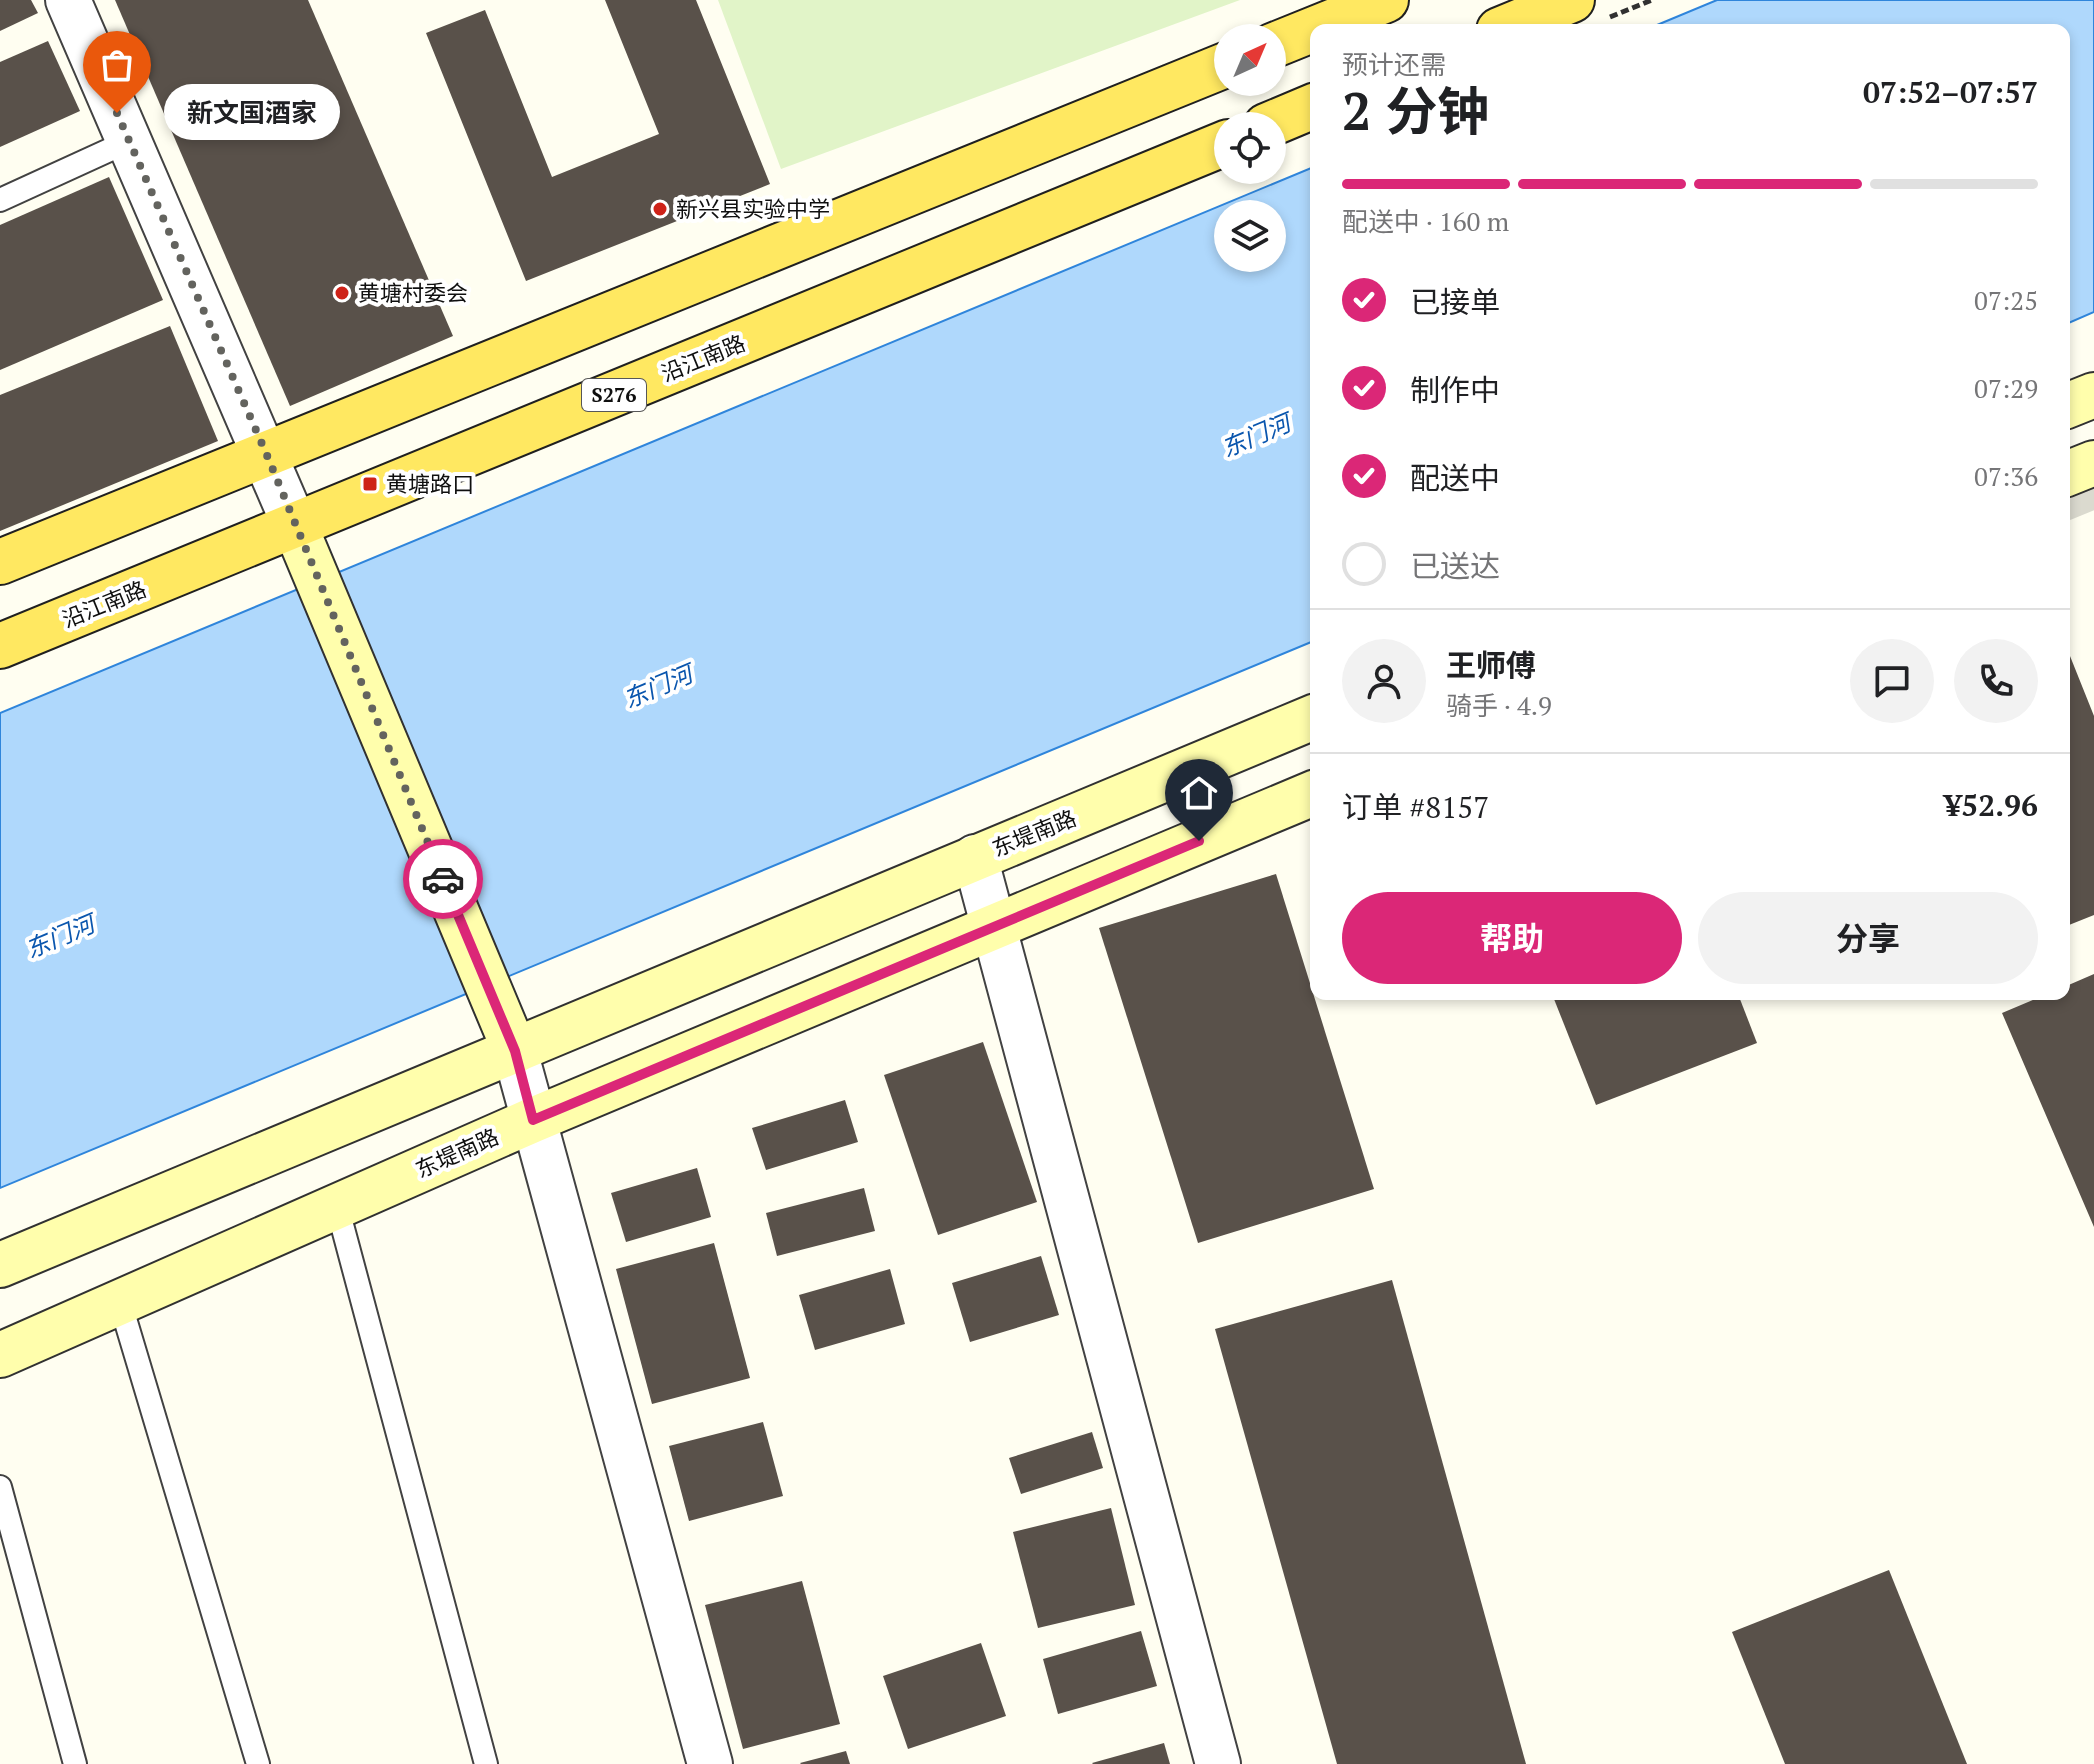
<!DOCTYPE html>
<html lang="zh">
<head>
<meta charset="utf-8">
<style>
  body { margin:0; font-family:"PT Serif","Noto Sans SC",serif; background:#f2f2f2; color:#202124; height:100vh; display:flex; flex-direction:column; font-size:30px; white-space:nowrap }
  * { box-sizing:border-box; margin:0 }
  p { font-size:26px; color:#757577 }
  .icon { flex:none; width:44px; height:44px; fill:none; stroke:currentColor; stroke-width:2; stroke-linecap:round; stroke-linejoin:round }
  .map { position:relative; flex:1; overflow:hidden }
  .details { position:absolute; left:1310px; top:24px; width:760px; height:976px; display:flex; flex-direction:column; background:#fff; border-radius:16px; box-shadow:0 4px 12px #0003 }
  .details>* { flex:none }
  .needle { width:52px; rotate:44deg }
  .controls { position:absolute; left:1214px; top:24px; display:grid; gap:16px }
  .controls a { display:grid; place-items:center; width:72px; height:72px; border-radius:50%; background:#fff; box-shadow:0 4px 12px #0003; font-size:40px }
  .pin { position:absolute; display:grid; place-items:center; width:68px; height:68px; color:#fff; margin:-82px -34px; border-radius:50% 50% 50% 0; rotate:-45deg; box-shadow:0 0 8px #0007 }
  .pin .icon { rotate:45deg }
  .courier { position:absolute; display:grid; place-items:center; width:80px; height:80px; margin:-40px; border:6px solid #db2777; border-radius:50%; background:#fff; color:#222; box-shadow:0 2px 10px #0007 }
  .bubble { position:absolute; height:56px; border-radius:28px; background:#fff; box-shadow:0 4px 12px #0003; font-size:26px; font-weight:700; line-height:56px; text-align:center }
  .head em { font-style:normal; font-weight:700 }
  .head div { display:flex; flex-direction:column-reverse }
  .head { display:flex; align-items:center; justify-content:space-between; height:136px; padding:0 32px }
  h1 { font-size:52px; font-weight:700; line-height:60px }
  .bar { display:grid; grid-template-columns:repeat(4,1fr); gap:12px 8px; align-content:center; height:96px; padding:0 32px }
  .bar i { height:10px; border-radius:6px; background:#e0e0e0 }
  .bar .selected { background:#db2777 }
  .bar p { grid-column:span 4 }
  .line { display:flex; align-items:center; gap:20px; padding:0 32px; border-top:2px solid #e0e0e0 }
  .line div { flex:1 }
  .round { display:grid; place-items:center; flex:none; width:84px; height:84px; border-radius:42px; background:#f2f2f2 }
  ol { padding:0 32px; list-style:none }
  li { display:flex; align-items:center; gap:24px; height:88px }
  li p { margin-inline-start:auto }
  li .icon { padding:8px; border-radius:50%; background:#db2777; color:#fff; stroke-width:4 }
  li:last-child { color:#757577 }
  li i { width:44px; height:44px; border:4px solid #e0e0e0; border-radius:50% }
  .button { display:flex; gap:16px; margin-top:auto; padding:16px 32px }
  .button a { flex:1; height:92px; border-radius:48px; background:#db2777; color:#fff; font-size:32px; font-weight:700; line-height:92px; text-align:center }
  .button a+a { background:#f2f2f2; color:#202124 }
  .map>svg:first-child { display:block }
</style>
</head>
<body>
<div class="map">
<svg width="2094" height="1764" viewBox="0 0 2094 1764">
  <rect width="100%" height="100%" fill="#fffef1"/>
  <path fill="#e1f4c8" d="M718,0H1240L781,169Z"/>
  <g fill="#afd8fc" stroke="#2f85db" stroke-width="2" fill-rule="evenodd">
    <path d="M1717,0H2094V312L2064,325V30H1645Z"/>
    <path d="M1316,166V640L0,1188V713ZM1228,214H1272V258H1228Z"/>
  </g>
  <g fill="#59514a">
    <path d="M0,0H31L38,13L0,31Z"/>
    <path d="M115,0H308L453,336L290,406Z"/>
    <path d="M605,0H696L770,184L526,281L426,33L485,10L552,177L659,134Z"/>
    <path d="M48,41L80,111L0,147V62Z"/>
    <path d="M109,177L163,300L0,370V225Z"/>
    <path d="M170,326L218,441L0,531V395Z"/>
    <path d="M2064,641L2094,716V915L2064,927Z"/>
    <path d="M1276,874L1374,1189L1198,1243L1099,928Z"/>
    <path d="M2094,974V1227L2002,1013L2047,994H2064V987Z"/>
    <path d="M1552,994H1738L1757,1043L1596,1105Z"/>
    <path d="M983,1042L1037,1202L938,1235L884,1075Z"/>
    <path d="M845,1100L858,1142L766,1170L752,1128Z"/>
    <path d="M697,1168L711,1217L626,1242L611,1193Z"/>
    <path d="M864,1188L875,1231L777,1256L766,1213Z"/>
    <path d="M714,1243L750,1378L652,1404L616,1269Z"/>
    <path d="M1041,1256L1059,1315L970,1342L952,1283Z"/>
    <path d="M890,1269L905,1324L815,1350L799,1295Z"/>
    <path d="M1392,1280L1526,1764H1337L1215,1329Z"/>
    <path d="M763,1422L783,1496L689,1521L669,1446Z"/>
    <path d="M1092,1432L1103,1468L1021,1494L1009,1458Z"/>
    <path d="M1111,1508L1135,1605L1038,1628L1013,1532Z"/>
    <path d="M1889,1570L1967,1764H1785L1732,1632Z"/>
    <path d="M802,1581L840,1724L743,1749L705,1605Z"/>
    <path d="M1141,1631L1157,1686L1058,1714L1043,1659Z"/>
    <path d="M981,1643L1006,1716L908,1749L883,1676Z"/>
    <path d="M1164,1743L1170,1764H1093L1092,1763Z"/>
    <path d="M846,1751L850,1764H801L800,1763Z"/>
  </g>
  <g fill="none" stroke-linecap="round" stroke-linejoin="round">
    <path stroke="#dbdacf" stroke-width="44" stroke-dasharray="44 22" stroke-linecap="butt" d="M2074,471L2094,520"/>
    <defs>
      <g id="lane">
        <path d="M0,200L129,141"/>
        <path d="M337,1206L486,1764"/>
        <path d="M120,1302L258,1764"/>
        <path d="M0,1487L75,1764"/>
      </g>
      <g id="street">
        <path d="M68,0L295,526"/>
        <path d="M975,857L1218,1764"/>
        <path d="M515,1051L710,1764"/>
      </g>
      <g id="secondary">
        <path d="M2064,407L2094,395"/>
        <path d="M2064,475L2094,463"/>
        <path d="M295,526L515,1051"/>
        <path d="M0,1265L1316,716"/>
        <path d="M0,1355L533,1120L1316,792"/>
      </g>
      <g id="primary">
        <path d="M1499,30L1572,0"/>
        <path d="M1272,46L1386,0"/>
        <path d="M1266,126L1316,105"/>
        <path d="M0,562L1228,64"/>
        <path d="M0,646L1228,142"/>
      </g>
    </defs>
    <use href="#lane" stroke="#424242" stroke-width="26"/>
    <use href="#street" stroke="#424242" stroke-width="48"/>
    <use href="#secondary" stroke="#313131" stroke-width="48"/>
    <use href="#primary" stroke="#202020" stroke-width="48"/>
    <path stroke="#313131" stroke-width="5" stroke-dasharray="8 4" stroke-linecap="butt" d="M1610,17L1652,0"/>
    <use href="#lane" stroke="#fff" stroke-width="22"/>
    <use href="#street" stroke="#fff" stroke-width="44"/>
    <use href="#secondary" stroke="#fffeac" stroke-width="44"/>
    <use href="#primary" stroke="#ffe861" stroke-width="44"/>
  </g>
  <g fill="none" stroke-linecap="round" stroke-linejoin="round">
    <path stroke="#63635e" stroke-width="8" stroke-dasharray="0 14.4" d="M117,113L266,453L443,879"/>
    <path stroke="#db2777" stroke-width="10" d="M443,879L515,1051L533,1120L1199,841"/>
  </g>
  <g fill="#ce2218" stroke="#fff" stroke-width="3">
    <circle cx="660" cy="209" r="8"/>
    <circle cx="342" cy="293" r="8"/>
    <rect x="362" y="476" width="16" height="16" rx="4"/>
  </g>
  <g text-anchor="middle" stroke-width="8" stroke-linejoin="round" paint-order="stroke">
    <rect fill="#fff" stroke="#575757" stroke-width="2" x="582" y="379" width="64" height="32" rx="6"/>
    <g font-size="20" font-weight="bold" fill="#0f0f0f">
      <text x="614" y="402">S276</text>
    </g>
    <g font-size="22" fill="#0f0f0f" stroke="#fff" text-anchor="start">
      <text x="676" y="217">新兴县实验中学</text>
      <text x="358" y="301">黄塘村委会</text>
      <text x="386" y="492">黄塘路口</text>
    </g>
    <g font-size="22" fill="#0f0f0f" stroke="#fff">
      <text transform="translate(703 358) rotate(-22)" y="8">沿江南路</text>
      <text transform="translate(104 604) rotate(-22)" y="8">沿江南路</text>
      <text transform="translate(1034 833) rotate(-22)" y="8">东堤南路</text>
      <text transform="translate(457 1153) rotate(-24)" y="8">东堤南路</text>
    </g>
    <g font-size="24" font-style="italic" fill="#0a56ae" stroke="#fff">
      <text transform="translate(1256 436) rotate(-23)" y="8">东门河</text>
      <text transform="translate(658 687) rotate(-23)" y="8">东门河</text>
      <text transform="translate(60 937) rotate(-23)" y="8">东门河</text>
    </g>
  </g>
</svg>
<div class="controls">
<a><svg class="needle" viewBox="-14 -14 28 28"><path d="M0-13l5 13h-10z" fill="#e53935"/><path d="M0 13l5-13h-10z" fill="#757577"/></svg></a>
<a><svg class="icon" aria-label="locate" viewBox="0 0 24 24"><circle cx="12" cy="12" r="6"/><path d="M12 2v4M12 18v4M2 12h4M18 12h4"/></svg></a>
<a><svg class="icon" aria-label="layers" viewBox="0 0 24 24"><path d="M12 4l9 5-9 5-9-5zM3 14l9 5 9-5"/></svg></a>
</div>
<div class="pin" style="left:117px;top:113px;background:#ea580c"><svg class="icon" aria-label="bag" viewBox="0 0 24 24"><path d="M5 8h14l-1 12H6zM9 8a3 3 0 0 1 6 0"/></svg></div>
<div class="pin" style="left:1199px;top:841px;background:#1f2937"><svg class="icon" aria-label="home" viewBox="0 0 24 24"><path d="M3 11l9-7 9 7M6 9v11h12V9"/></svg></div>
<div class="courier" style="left:443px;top:879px"><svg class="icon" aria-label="car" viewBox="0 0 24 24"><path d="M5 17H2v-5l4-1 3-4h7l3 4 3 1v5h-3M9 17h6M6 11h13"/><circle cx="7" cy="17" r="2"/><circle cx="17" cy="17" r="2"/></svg></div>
<div class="bubble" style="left:164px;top:84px;width:176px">新文国酒家</div>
<section class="details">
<div class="head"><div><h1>2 分钟</h1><p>预计还需</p></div><em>07:52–07:57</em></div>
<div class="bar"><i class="selected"></i><i class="selected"></i><i class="selected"></i><i></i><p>配送中 · 160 m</p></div>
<ol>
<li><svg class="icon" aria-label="check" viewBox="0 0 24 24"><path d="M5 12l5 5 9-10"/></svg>已接单<p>07:25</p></li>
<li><svg class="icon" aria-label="check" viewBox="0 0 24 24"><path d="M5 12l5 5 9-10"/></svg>制作中<p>07:29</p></li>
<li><svg class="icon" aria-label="check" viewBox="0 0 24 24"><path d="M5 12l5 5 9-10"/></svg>配送中<p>07:36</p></li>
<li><i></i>已送达</li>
</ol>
<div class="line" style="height:144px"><a class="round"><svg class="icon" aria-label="person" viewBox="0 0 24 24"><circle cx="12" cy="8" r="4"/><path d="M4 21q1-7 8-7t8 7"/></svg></a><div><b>王师傅</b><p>骑手 · 4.9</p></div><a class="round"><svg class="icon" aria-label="chat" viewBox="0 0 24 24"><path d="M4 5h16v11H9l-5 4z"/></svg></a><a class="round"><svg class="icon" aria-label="phone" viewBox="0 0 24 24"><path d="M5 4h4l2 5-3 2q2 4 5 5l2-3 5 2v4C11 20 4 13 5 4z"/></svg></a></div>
<div class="line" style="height:104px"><div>订单 #8157</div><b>¥52.96</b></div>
<div class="button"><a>帮助</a><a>分享</a></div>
</section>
</div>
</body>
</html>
